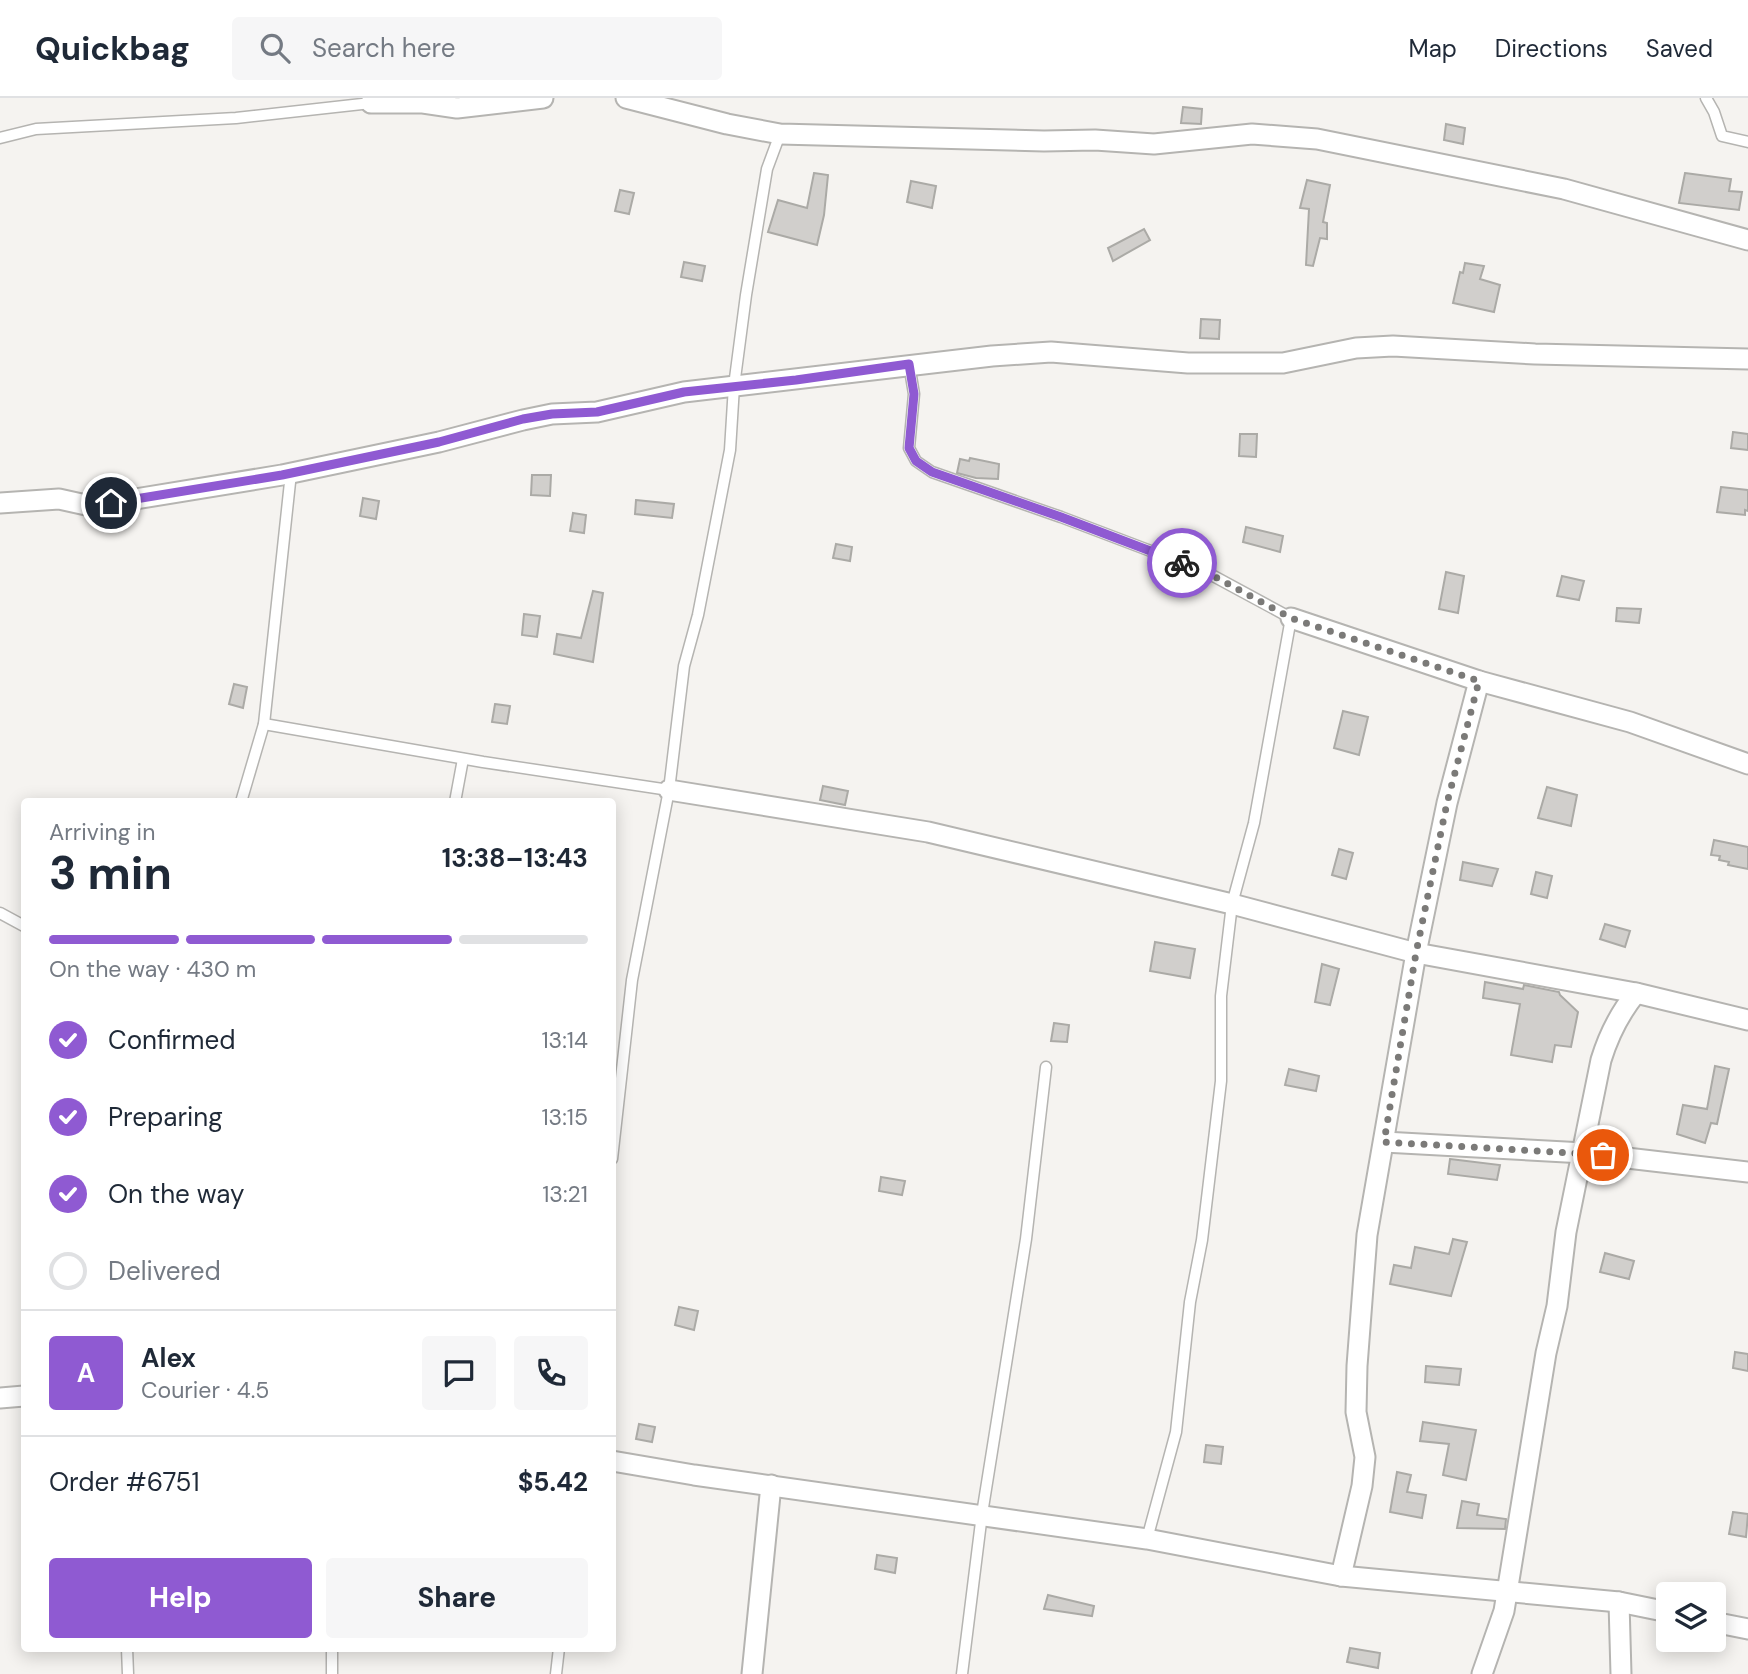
<!DOCTYPE html>
<html lang="en">
<head>
<meta charset="utf-8">
<style>
  body { margin:0; font-family:"DM Sans",sans-serif; background:#f6f6f7; color:#1f2937; height:100vh; display:flex; flex-direction:column; font-size:26px; white-space:nowrap }
  * { box-sizing:border-box; margin:0 }
  p { font-size:23px; color:#747a83 }
  .icon { flex:none; width:38px; height:38px; fill:none; stroke:currentColor; stroke-width:2; stroke-linecap:round; stroke-linejoin:round }
  .map { position:relative; flex:1; overflow:hidden }
  .panel { position:absolute; left:21px; top:700px; width:595px; height:854px; display:flex; flex-direction:column; background:#fff; border-radius:7px; box-shadow:0 4px 18px #0003 }
  .panel>* { flex:none }
  .fabs { position:absolute; left:1656px; top:1484px; display:grid; gap:14px }
  .fabs a { display:grid; place-items:center; width:70px; height:70px; border-radius:7px; background:#fff; box-shadow:0 4px 18px #0003; font-size:35px }
  .pin { position:absolute; display:grid; place-items:center; width:60px; height:60px; color:#fff; margin:-30px; border:4px solid #fff; border-radius:50%; box-shadow:0 2px 7px #0007 }
  .courier { position:absolute; display:grid; place-items:center; width:70px; height:70px; margin:-35px; border:5px solid #8f5ad2; border-radius:50%; background:#fff; color:#222; box-shadow:0 2px 9px #0007 }
  .overview em { font-style:normal; font-weight:700 }
  .overview div { display:flex; flex-direction:column-reverse }
  .overview { display:flex; align-items:center; justify-content:space-between; height:119px; padding:0 28px }
  h1 { font-size:46px; font-weight:700; line-height:52px }
  .bar { display:grid; grid-template-columns:repeat(4,1fr); gap:10px 7px; align-content:center; height:84px; padding:0 28px }
  .bar i { height:9px; border-radius:5px; background:#e0e1e3 }
  .bar .selected { background:#8f5ad2 }
  .bar p { grid-column:span 4 }
  .line { display:flex; align-items:center; gap:18px; padding:0 28px; border-top:2px solid #e0e1e3 }
  .line div { flex:1 }
  .round { display:grid; place-items:center; flex:none; width:74px; height:74px; border-radius:7px; background:#f6f6f7 }
  ol { padding:0 28px; list-style:none }
  li { display:flex; align-items:center; gap:21px; height:77px }
  li p { margin-inline-start:auto }
  li .icon { padding:7px; border-radius:50%; background:#8f5ad2; color:#fff; stroke-width:4 }
  li:last-child { color:#747a83 }
  li i { width:38px; height:38px; border:4px solid #e0e1e3; border-radius:50% }
  .action { display:flex; gap:14px; margin-top:auto; padding:14px 28px }
  .action a { flex:1; height:80px; border-radius:7px; background:#8f5ad2; color:#fff; font-size:28px; font-weight:700; line-height:80px; text-align:center }
  .action a+a { background:#f6f6f7; color:#1f2937 }
  header { display:flex; align-items:center; gap:42px; box-sizing:border-box; height:98px; padding:0 35px; background:#fff; border-bottom:2px solid #e0e1e3 }
  header strong { font-size:33px }
  nav { display:flex; gap:38px; margin-inline-start:auto; font-size:24px }
  .search { width:490px; height:63px; background:#f6f6f7; display:flex; align-items:center; gap:18px; box-sizing:border-box; padding:0 24px; border-radius:7px; color:#747a83; font-size:26px }
  .map>svg:first-child { display:block }
</style>
</head>
<body>
<header>
<strong>Quickbag</strong>
<div class="search"><svg class="icon" aria-label="search" viewBox="0 0 24 24"><circle cx="10" cy="10" r="6"/><path d="M15 15l6 6"/></svg>Search here</div>
<nav><a>Map</a><a>Directions</a><a>Saved</a></nav>
</header>
<div class="map">
<svg width="1748" height="1576" viewBox="0 0 1748 1576">
  <rect width="100%" height="100%" fill="#f5f3f0"/>
  <g fill="#d1cfcc" stroke="#abaaa6" stroke-width="2">
    <path d="M1183,9L1202,11L1201,26L1181,25Z"/>
    <path d="M1446,26L1465,30L1463,46L1444,42Z"/>
    <path d="M814,75L828,77L824,117L817,147L768,134L778,102L807,110Z"/>
    <path d="M1685,75L1731,81L1729,93L1742,94L1739,112L1679,105Z"/>
    <path d="M1307,82L1330,87L1323,124L1327,125V141L1320,140L1313,168L1306,167L1309,111L1300,110Z"/>
    <path d="M911,83L936,88L932,110L907,104Z"/>
    <path d="M620,92L634,95L629,116L615,113Z"/>
    <path d="M1144,131L1150,142L1113,163L1108,150Z"/>
    <path d="M684,164L705,168L702,183L681,179Z"/>
    <path d="M1465,165L1484,168L1480,181L1500,187L1494,214L1453,205L1460,174L1463,175Z"/>
    <path d="M1201,221L1220,222L1219,241L1200,240Z"/>
    <path d="M1733,334L1748,336V352L1731,350Z"/>
    <path d="M1240,336H1257L1256,359L1239,358Z"/>
    <path d="M970,360L999,366L998,381L976,380L957,375L960,361L969,363Z"/>
    <path d="M532,377H551L550,398L531,397Z"/>
    <path d="M1721,389L1748,392V413L1745,412V417L1717,414Z"/>
    <path d="M363,400L379,403L376,421L360,418Z"/>
    <path d="M636,402L674,406L672,420L635,416Z"/>
    <path d="M573,415L586,417L584,435L570,433Z"/>
    <path d="M1246,429L1283,438L1280,454L1243,444Z"/>
    <path d="M836,446L852,449L850,463L833,460Z"/>
    <path d="M1446,474L1464,478L1458,515L1439,511Z"/>
    <path d="M1562,478L1584,483L1579,502L1557,498Z"/>
    <path d="M593,493L603,495L593,564L554,556L557,536L581,540Z"/>
    <path d="M1617,510L1641,511L1639,525L1616,523Z"/>
    <path d="M524,516L540,518L537,539L522,537Z"/>
    <path d="M234,586L247,589L243,610L229,606Z"/>
    <path d="M495,606L510,608L507,626L492,624Z"/>
    <path d="M1343,613L1368,619L1359,657L1334,650Z"/>
    <path d="M823,688L848,693L845,707L820,702Z"/>
    <path d="M1547,689L1577,697L1571,728L1538,720Z"/>
    <path d="M1714,742L1748,749V771L1728,767L1729,764L1719,762L1720,758L1711,757Z"/>
    <path d="M1339,751L1353,755L1346,781L1332,777Z"/>
    <path d="M1463,764L1498,771L1492,788L1460,782Z"/>
    <path d="M1536,774L1552,778L1547,800L1531,796Z"/>
    <path d="M1605,826L1630,833L1625,849L1600,841Z"/>
    <path d="M1155,844L1195,851L1190,880L1150,873Z"/>
    <path d="M1322,866L1339,871L1330,907L1315,904Z"/>
    <path d="M1485,884L1523,891L1524,887L1559,894L1560,897L1578,914L1571,949L1555,947L1552,964L1511,957L1520,906L1483,900Z"/>
    <path d="M1054,925L1069,927L1067,944L1051,943Z"/>
    <path d="M1715,968L1729,971L1717,1026L1711,1025L1705,1045L1677,1036L1683,1007L1707,1011Z"/>
    <path d="M1289,971L1319,978L1316,993L1285,987Z"/>
    <path d="M1450,1061L1500,1067L1497,1082L1448,1076Z"/>
    <path d="M881,1079L905,1083L902,1097L879,1093Z"/>
    <path d="M1453,1141L1467,1144L1451,1198L1390,1186L1394,1167L1411,1170L1415,1149L1449,1156Z"/>
    <path d="M1605,1155L1634,1163L1629,1181L1600,1174Z"/>
    <path d="M679,1209L698,1213L694,1232L675,1227Z"/>
    <path d="M1735,1254L1748,1256V1273L1733,1270Z"/>
    <path d="M1426,1268L1461,1271L1459,1287L1425,1284Z"/>
    <path d="M1423,1324L1476,1332L1466,1382L1443,1377L1449,1346L1420,1343Z"/>
    <path d="M639,1326L655,1329L652,1344L636,1341Z"/>
    <path d="M1206,1347L1223,1349L1221,1366L1204,1364Z"/>
    <path d="M1397,1374L1411,1377L1407,1394L1426,1397L1422,1420L1390,1414Z"/>
    <path d="M1462,1403L1479,1406L1477,1417L1506,1421L1505,1431L1457,1430Z"/>
    <path d="M1733,1414L1748,1416L1746,1439L1729,1436Z"/>
    <path d="M877,1457L897,1460L895,1475L875,1471Z"/>
    <path d="M1048,1497L1094,1508L1092,1518L1044,1511Z"/>
    <path d="M1350,1550L1380,1555L1378,1570L1347,1564Z"/>
  </g>
  <g fill="none" stroke-linecap="round" stroke-linejoin="round">
    <defs>
      <g id="service">
        <path d="M1706,0L1714,14L1722,38L1748,44"/>
        <path d="M0,40L36,31L236,20L371,5"/>
        <path d="M909,266L914,296L909,350L916,363L932,374L1061,419L1206,474L1291,520L1254,725L1232,806L1221,898V983L1202,1142L1190,1204L1176,1334L1147,1441"/>
        <path d="M264,626L483,664L669,692"/>
        <path d="M241,704L264,626L291,375"/>
        <path d="M455,704L463,661"/>
        <path d="M0,815L24,828"/>
        <path d="M612,1061L632,882L669,692L684,568L698,517L730,352L734,288L746,197L767,71L780,36"/>
        <path d="M127,1550L128,1576"/>
        <path d="M332,1550V1576"/>
        <path d="M556,1576L559,1550"/>
        <path d="M962,1576L982,1416L1026,1141L1046,969"/>
      </g>
      <g id="minor">
        <path d="M626,0L727,26L780,36L1044,43L1095,42L1154,46L1252,36L1317,41L1564,91L1748,142"/>
        <path d="M371,5H423L457,10L543,0"/>
        <path d="M0,405L59,401L86,407L111,405L282,377L439,344L523,322L552,316L597,314L684,294L992,258L1051,254L1188,265H1283L1356,250L1393,248L1535,256L1748,261"/>
        <path d="M1291,520L1479,583L1630,624L1748,666"/>
        <path d="M669,692L928,734L1232,806L1416,855L1636,895L1748,922"/>
        <path d="M1384,1044L1584,1055L1748,1074"/>
        <path d="M0,1300L24,1298"/>
        <path d="M612,1363L694,1377L1147,1441L1341,1478L1619,1504L1668,1514"/>
        <path d="M1341,1478L1362,1388L1365,1359L1356,1314L1357,1268L1367,1137L1416,855L1447,705L1479,583"/>
        <path d="M1619,1504L1621,1576"/>
        <path d="M1713,1524L1748,1531"/>
        <path d="M752,1576L771,1387"/>
        <path d="M1482,1576L1504,1513L1546,1255L1557,1208L1566,1134L1601,962C1609,936 1619,916 1636,895"/>
      </g>
    </defs>
    <use href="#service" stroke="#b5b4b1" stroke-width="13"/>
    <use href="#minor" stroke="#b5b4b1" stroke-width="23"/>
    <use href="#service" stroke="#fff" stroke-width="10"/>
    <use href="#minor" stroke="#fff" stroke-width="19"/>
  </g>
  <g fill="none" stroke-linecap="round" stroke-linejoin="round">
    <path stroke="#7b7a78" stroke-width="7" stroke-dasharray="0 12.6" d="M1182,465L1206,474L1291,520L1479,583L1447,705L1416,855L1384,1044L1603,1057"/>
    <path stroke="#8f5ad2" stroke-width="9" d="M111,405L282,377L439,344L523,321L552,316L597,314L684,294L796,282L909,266L914,296L909,350L916,363L932,374L1061,419L1182,465"/>
  </g>
</svg>
<div class="fabs">
<a><svg class="icon" aria-label="layers" viewBox="0 0 24 24"><path d="M12 4l9 5-9 5-9-5zM3 14l9 5 9-5"/></svg></a>
</div>
<div class="pin" style="left:1603px;top:1057px;background:#ea580c"><svg class="icon" aria-label="bag" viewBox="0 0 24 24"><path d="M5 8h14l-1 12H6zM9 8a3 3 0 0 1 6 0"/></svg></div>
<div class="pin" style="left:111px;top:405px;background:#1f2937"><svg class="icon" aria-label="home" viewBox="0 0 24 24"><path d="M3 11l9-7 9 7M6 9v11h12V9"/></svg></div>
<div class="courier" style="left:1182px;top:465px"><svg class="icon" aria-label="bike" viewBox="0 0 24 24"><circle cx="6" cy="16" r="4"/><circle cx="18" cy="16" r="4"/><path d="M6 16l4-8h5l3 8M10 8l3 8H6M13 5h3"/></svg></div>
<section class="panel">
<div class="overview"><div><h1>3 min</h1><p>Arriving in</p></div><em>13:38–13:43</em></div>
<div class="bar"><i class="selected"></i><i class="selected"></i><i class="selected"></i><i></i><p>On the way · 430 m</p></div>
<ol>
<li><svg class="icon" aria-label="check" viewBox="0 0 24 24"><path d="M5 12l5 5 9-10"/></svg>Confirmed<p>13:14</p></li>
<li><svg class="icon" aria-label="check" viewBox="0 0 24 24"><path d="M5 12l5 5 9-10"/></svg>Preparing<p>13:15</p></li>
<li><svg class="icon" aria-label="check" viewBox="0 0 24 24"><path d="M5 12l5 5 9-10"/></svg>On the way<p>13:21</p></li>
<li><i></i>Delivered</li>
</ol>
<div class="line" style="height:126px"><b class="round" style="background:#8f5ad2;color:#fff">A</b><div><b>Alex</b><p>Courier · 4.5</p></div><a class="round"><svg class="icon" aria-label="chat" viewBox="0 0 24 24"><path d="M4 5h16v11H9l-5 4z"/></svg></a><a class="round"><svg class="icon" aria-label="phone" viewBox="0 0 24 24"><path d="M5 4h4l2 5-3 2q2 4 5 5l2-3 5 2v4C11 20 4 13 5 4z"/></svg></a></div>
<div class="line" style="height:91px"><div>Order #6751</div><b>$5.42</b></div>
<div class="action"><a>Help</a><a>Share</a></div>
</section>
</div>
</body>
</html>
